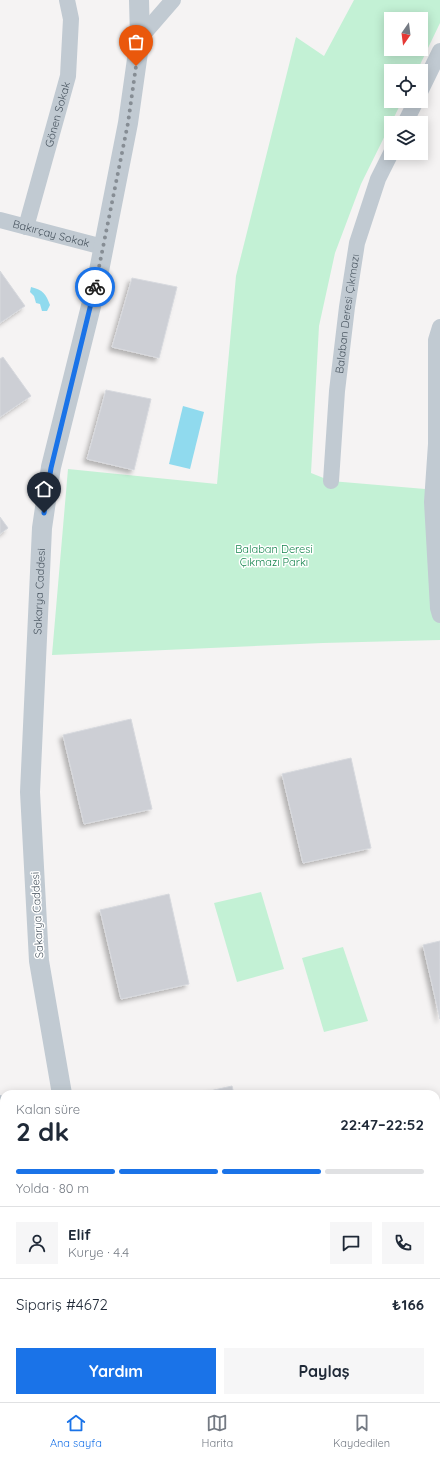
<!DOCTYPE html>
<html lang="tr">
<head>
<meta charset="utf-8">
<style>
  body { margin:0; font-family:Quicksand,sans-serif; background:#f6f6f7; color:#1f2937; height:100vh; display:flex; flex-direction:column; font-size:15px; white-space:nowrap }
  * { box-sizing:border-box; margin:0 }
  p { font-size:13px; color:#747a83 }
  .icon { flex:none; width:22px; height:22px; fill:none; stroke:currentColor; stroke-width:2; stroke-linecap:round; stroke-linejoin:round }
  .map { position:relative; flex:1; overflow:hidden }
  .sheet { position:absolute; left:0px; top:1090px; width:440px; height:312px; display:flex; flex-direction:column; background:#fff; border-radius:12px 12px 0 0; box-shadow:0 2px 10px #0003 }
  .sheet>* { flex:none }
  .needle { width:26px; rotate:194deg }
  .tools { position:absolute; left:384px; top:12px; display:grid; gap:8px }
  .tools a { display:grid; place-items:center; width:44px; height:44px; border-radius:0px; background:#fff; box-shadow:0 2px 10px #0003; font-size:20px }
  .pin { position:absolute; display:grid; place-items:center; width:34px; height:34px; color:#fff; margin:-41px -17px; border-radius:50% 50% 50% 0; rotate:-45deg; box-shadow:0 0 4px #0007 }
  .pin .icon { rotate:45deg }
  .courier { position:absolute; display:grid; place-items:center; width:40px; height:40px; margin:-20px; border:3px solid #1a73e8; border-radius:50%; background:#fff; color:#222; box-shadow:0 1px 5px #0007 }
  .headline em { font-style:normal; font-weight:800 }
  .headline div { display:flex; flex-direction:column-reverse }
  .headline { display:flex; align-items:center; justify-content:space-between; height:68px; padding:0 16px }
  h1 { font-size:26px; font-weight:800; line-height:30px }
  .bar { display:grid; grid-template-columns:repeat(4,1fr); gap:6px 4px; align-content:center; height:48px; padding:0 16px }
  .bar i { height:5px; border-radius:3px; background:#e0e1e3 }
  .bar .active { background:#1a73e8 }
  .bar p { grid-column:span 4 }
  .line { display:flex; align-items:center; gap:10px; padding:0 16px; border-top:1px solid #e0e1e3 }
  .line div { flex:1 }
  .round { display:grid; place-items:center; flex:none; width:42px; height:42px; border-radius:0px; background:#f6f6f7 }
  .primary-button { display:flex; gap:8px; margin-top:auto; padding:8px 16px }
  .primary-button a { flex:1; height:46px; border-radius:0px; background:#1a73e8; color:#fff; font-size:16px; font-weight:800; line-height:46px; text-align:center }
  .primary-button a+a { background:#f6f6f7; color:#1f2937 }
  .tab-bar { display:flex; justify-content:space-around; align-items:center; height:56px; border-top:1px solid #e0e1e3; background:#fff; font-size:11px; color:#747a83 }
  .tab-bar a { display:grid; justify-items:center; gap:2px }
  .tab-bar .active { color:#1a73e8 }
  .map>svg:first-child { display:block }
</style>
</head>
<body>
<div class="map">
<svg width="440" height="1402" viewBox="0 0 440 1402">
  <defs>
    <filter id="shadow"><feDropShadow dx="-3.5" dy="3.5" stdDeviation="2" flood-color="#0004"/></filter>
  </defs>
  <rect width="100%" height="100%" fill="#f5f3f3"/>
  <g fill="#c3f1d5" fill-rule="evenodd">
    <path d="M354,0H440V23L417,71H391V101H402L361,184L335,253L319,326L311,473L331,481L425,489L440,564V640L323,643L52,655L68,469L217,484L236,276L296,37L324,56ZM391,19H421V49H391Z"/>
    <path d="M261,892L284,969L237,982L214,903Z"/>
    <path d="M343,947L368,1021L324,1032L302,958Z"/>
  </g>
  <g fill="#90daee">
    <path d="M31,287C43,290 46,294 50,305L47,311H42L40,304L36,303L34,296L30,292Z"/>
    <path d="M183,406L204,412L190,469L169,464Z"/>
  </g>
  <g fill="#cdcfd5" stroke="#d7d9de" filter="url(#shadow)">
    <path d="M0,271L25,306L0,323Z"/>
    <path d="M132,278L177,287L159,358L112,347Z"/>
    <path d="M3,357L31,396L0,417V359Z"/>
    <path d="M106,390L151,399L134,470L87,459Z"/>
    <path d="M0,517L8,528L0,534Z"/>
    <path d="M131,719L152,809L84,824L63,735Z"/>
    <path d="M351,758L371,848L303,863L282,774Z"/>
    <path d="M169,894L189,984L121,999L100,910Z"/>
    <path d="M440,941V1019L423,945Z"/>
    <path d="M232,1086L234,1094H196Z"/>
    <path d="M0,1224L1,1229L4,1228V1303L0,1304Z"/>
    <path d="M4,1366V1398H38V1402H0V1367Z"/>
    <path d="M229,1398H301L302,1402H230Z"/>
    <path d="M391,1398H430L431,1402H392Z"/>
  </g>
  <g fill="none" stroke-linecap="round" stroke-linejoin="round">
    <g stroke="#c1cad2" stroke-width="16">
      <path d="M140,38L173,0"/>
      <path d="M421,90L440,51"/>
      <path d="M405,123L416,101"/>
      <path id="s1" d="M0,220L103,247"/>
      <path id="s2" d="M26,227L68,76L71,19L67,0"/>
      <path d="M440,327L436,340V444L432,502L438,608L440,615"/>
      <path id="s3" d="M331,481L337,391L347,307L357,243L378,179L391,153"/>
      <path d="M0,1103L4,1107"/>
    </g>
    <g stroke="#c1cad2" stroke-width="20">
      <path id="s4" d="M62,1094L39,961L30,792L42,528L51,467L96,286L128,123L140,38L139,0"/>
      <path d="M176,1398L178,1402"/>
    </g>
  </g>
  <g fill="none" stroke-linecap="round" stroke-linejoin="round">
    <path stroke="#868d94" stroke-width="4" stroke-dasharray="0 7.2" d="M95,287L128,123L136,66"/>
    <path stroke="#1a73e8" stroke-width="5" d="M44,513L51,468L95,287"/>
  </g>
  <g text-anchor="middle" stroke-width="3" stroke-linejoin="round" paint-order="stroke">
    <g font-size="11" fill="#4a5661" stroke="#fff">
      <text dy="4" stroke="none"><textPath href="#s2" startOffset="117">Gönen Sokak</textPath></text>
      <text dy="4" stroke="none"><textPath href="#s1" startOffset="53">Bakırçay Sokak</textPath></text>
      <text dy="4" stroke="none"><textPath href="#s3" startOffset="168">Balaban Deresi Çıkmazı</textPath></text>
      <text dy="4" stroke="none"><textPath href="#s4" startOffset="505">Sakarya Caddesi</textPath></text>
      <text transform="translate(37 915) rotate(-93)" y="4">Sakarya Caddesi</text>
    </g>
    <g font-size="11" fill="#17864f" stroke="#fff">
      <text x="274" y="553">Balaban Deresi<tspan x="274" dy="13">Çıkmazı Parkı</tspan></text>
    </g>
  </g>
</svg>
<div class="tools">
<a><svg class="needle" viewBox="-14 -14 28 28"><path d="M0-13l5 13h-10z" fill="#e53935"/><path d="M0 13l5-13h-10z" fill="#747a83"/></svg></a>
<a><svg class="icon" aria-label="locate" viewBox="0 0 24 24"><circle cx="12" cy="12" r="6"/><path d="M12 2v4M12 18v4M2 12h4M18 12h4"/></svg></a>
<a><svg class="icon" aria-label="layers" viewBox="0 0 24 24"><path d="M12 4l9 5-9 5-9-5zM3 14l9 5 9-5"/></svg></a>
</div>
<div class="pin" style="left:136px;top:66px;background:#ea580c"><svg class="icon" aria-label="bag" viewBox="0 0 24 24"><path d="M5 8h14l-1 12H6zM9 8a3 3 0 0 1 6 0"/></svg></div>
<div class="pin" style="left:44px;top:513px;background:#1f2937"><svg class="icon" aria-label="home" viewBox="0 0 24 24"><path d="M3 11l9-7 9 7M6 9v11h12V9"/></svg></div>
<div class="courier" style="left:95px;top:287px"><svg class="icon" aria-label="bike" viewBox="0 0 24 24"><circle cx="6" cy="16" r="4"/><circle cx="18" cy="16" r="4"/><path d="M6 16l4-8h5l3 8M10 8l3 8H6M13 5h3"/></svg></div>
<section class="sheet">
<div class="headline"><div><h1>2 dk</h1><p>Kalan süre</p></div><em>22:47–22:52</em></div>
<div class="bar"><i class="active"></i><i class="active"></i><i class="active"></i><i></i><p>Yolda · 80 m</p></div>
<div class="line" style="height:72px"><a class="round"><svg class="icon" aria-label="person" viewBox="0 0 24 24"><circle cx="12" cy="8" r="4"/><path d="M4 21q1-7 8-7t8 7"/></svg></a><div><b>Elif</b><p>Kurye · 4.4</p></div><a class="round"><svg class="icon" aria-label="chat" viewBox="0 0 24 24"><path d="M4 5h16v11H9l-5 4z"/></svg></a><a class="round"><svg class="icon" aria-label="phone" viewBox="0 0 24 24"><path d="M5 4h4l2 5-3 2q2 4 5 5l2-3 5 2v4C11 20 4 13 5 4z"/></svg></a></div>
<div class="line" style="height:52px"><div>Sipariş #4672</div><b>₺166</b></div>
<div class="primary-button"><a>Yardım</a><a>Paylaş</a></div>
</section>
</div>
<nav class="tab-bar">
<a class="active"><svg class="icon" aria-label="home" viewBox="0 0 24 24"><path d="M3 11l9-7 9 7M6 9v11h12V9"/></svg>Ana sayfa</a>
<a><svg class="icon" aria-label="map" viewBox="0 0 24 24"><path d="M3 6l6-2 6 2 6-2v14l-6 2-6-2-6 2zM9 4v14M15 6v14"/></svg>Harita</a>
<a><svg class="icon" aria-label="saved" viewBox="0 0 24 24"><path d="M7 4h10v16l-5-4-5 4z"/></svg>Kaydedilen</a>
</nav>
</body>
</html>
